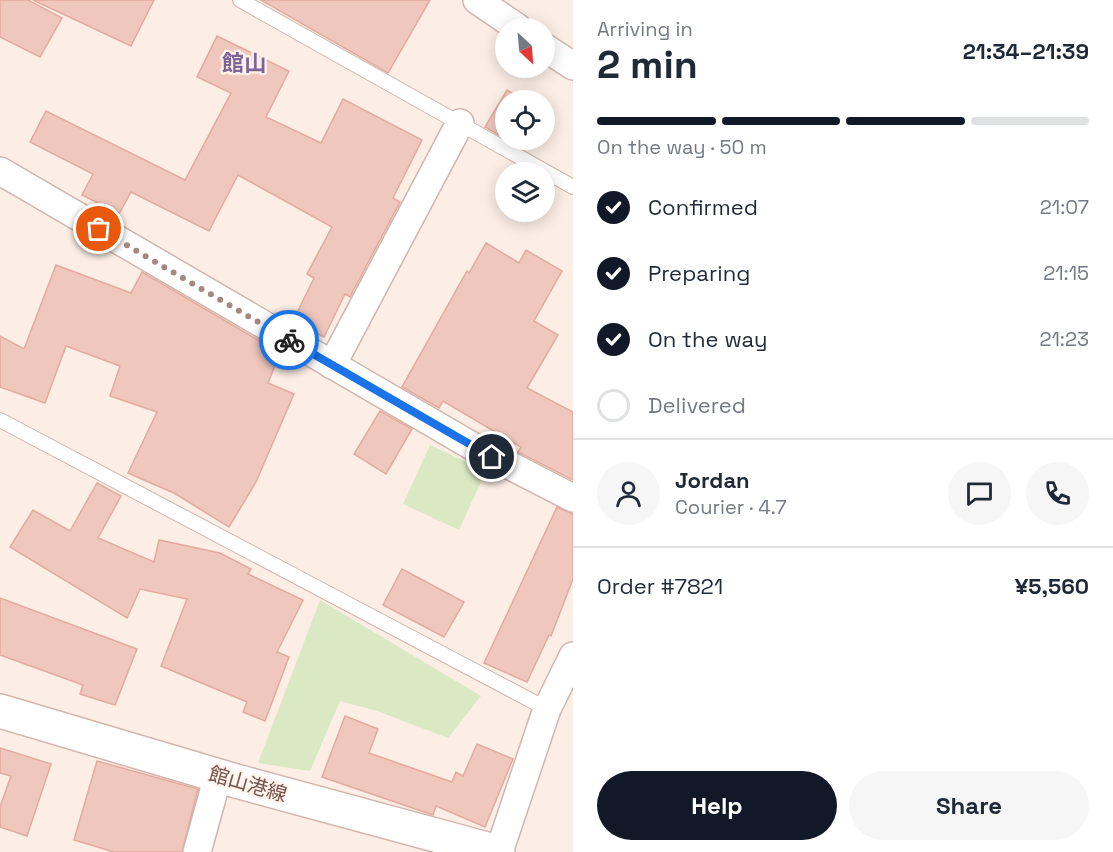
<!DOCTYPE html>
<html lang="en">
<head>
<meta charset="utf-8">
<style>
  body { margin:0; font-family:"Space Grotesk","Noto Sans JP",sans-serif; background:#f6f6f7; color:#1f2937; height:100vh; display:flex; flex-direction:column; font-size:22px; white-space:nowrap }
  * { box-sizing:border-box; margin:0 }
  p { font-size:20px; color:#747a83 }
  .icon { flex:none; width:33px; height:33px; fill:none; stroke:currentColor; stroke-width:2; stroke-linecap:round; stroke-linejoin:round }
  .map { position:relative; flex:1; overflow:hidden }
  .side { display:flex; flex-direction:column; background:#fff; width:540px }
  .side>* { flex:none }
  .needle { width:39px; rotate:154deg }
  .buttons { position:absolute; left:495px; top:18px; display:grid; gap:12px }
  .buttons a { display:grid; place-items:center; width:60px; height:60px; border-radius:50%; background:#fff; box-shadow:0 3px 15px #0003; font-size:30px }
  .pin { position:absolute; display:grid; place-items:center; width:51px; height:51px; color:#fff; margin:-26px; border:3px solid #fff; border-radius:50%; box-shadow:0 2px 6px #0007 }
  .courier { position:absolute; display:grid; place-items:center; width:60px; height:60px; margin:-30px; border:4px solid #1a73e8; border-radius:50%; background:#fff; color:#222; box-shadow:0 2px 8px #0007 }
  .summary em { font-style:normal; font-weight:800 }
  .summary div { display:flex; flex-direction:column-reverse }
  .summary { display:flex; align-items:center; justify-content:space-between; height:102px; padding:0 24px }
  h1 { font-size:39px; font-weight:800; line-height:45px }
  .bar { display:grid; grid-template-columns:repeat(4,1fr); gap:9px 6px; align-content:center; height:72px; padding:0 24px }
  .bar i { height:8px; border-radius:4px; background:#e0e1e3 }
  .bar .current { background:#111827 }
  .bar p { grid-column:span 4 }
  .line { display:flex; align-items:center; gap:15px; padding:0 24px; border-top:2px solid #e0e1e3 }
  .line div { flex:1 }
  .round { display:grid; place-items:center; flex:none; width:63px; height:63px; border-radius:32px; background:#f6f6f7 }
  ol { padding:0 24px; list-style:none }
  li { display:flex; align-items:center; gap:18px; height:66px }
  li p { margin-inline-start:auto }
  li .icon { padding:6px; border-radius:50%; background:#111827; color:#fff; stroke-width:4 }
  li:last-child { color:#747a83 }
  li i { width:33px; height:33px; border:3px solid #e0e1e3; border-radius:50% }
  .button { display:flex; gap:12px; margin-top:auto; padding:12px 24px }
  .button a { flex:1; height:69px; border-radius:36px; background:#111827; color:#fff; font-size:24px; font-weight:800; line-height:69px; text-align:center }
  .button a+a { background:#f6f6f7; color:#1f2937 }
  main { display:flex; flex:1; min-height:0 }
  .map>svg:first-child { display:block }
</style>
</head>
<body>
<main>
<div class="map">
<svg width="573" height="852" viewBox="0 0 573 852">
  <rect width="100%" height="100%" fill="#fceee5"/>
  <g fill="#dae9c4">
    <path d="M430,445L486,471L459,530L403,504Z"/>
    <path d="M320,600L481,696L448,738L377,711L340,701L310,771L258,763Z"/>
  </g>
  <g fill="#f0c7bd" stroke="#e3aa9e" stroke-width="1.5">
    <path d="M0,0H28L62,18L40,57L0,37Z"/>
    <path d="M33,0H154L131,46Z"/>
    <path d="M261,0H430L388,73Z"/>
    <path d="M217,36L289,71L266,117L321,143L343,99L422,140L393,198L400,202L350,297L345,294L324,337L293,321L314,278L307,274L332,227L238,175L209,231L131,192L119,214L82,195L93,174L30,142L46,111L185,180L231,93L197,77Z"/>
    <path d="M507,90L525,100H506V139L485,127Z"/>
    <path d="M486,243L519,263L526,250L562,271L534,321L558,335L527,388L573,412V480L518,452L521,447L443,401L439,408L402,387L467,271L469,273Z"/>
    <path d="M56,265L131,293L142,272L280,353L268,383L294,394L256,482L229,527L174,493L128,473L157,412L110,396L120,366L66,346L45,403L0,387V336L24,349Z"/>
    <path d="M380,411L412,429L386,474L354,454Z"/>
    <path d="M97,483L121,496L98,538L154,562L159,540L220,553L251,569L248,574L303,600L277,652L289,657L265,721L243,712L247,702L161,666L187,599L140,589L127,618L10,547L33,510L70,531Z"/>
    <path d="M557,507L573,514V579L551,636L549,635L527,682L484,663Z"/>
    <path d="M402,569L464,602L444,637L383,605Z"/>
    <path d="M0,598L137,649L115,705L80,694L83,685L0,655Z"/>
    <path d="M345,716L378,729L369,753L452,782L456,772L463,776L477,744L513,759L485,827L436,806L433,815L322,777Z"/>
    <path d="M0,748L51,764L27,836L0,827V807L11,776L0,773Z"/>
    <path d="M97,761L198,789L182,852H114L74,840Z"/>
  </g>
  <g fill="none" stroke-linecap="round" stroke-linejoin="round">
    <defs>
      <g id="service">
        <path d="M240,0L573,187"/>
        <path d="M0,420L547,709"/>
      </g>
      <g id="minor">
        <path d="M477,0L518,28"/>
        <path d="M544,47L573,66"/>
        <path d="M0,171L472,446L573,498"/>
        <path d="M332,365L460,123"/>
        <path d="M197,852L218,776"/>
        <path d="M499,852L547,709L573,656"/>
      </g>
      <path id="secondary" d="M0,711L236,781L498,852"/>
    </defs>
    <use href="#service" stroke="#cfb6ae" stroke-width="16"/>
    <use href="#minor" stroke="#cfb6ae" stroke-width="30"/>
    <use href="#secondary" stroke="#d2b5ac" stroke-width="36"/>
    <use href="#service" stroke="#fff" stroke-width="14"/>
    <use href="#minor" stroke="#fff" stroke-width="27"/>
    <use href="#secondary" stroke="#fff" stroke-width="33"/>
  </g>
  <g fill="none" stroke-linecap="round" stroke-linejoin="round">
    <path stroke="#a48881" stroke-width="6" stroke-dasharray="0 10.8" d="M99,229L289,340"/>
    <path stroke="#1a73e8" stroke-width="8" d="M289,340L492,457"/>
  </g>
  <g text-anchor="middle" stroke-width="4.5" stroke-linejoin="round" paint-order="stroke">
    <g font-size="20" fill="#74514b" stroke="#fff3eb">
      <text transform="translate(248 784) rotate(16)" y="7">館山港線</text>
    </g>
    <g font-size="22" font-weight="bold" fill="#7d6697" stroke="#fff3eb">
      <text x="244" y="71">館山</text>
    </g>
  </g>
</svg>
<div class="buttons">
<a><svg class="needle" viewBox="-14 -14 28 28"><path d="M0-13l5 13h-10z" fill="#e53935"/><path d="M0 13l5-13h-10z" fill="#747a83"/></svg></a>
<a><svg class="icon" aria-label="locate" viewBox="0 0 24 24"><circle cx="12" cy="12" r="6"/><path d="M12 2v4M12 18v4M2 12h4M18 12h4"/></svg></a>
<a><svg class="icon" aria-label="layers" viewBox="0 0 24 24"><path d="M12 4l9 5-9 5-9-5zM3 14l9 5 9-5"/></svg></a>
</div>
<div class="pin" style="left:99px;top:229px;background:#ea580c"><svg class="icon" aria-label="bag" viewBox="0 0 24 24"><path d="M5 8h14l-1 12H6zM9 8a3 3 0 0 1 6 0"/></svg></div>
<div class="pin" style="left:492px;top:457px;background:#1f2937"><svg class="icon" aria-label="home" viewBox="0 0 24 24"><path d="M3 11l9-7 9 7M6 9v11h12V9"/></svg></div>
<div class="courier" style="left:289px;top:340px"><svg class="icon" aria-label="bike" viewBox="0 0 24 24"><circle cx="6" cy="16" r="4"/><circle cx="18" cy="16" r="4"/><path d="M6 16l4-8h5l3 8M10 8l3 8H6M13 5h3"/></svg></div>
</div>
<section class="side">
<div class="summary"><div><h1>2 min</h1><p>Arriving in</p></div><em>21:34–21:39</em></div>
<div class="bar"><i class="current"></i><i class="current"></i><i class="current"></i><i></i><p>On the way · 50 m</p></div>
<ol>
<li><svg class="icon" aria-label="check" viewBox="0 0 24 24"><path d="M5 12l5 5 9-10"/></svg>Confirmed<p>21:07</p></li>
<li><svg class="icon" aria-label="check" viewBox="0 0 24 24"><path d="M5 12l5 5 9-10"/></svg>Preparing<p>21:15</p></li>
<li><svg class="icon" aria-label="check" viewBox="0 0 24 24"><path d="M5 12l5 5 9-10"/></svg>On the way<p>21:23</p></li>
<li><i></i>Delivered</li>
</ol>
<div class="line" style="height:108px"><a class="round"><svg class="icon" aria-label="person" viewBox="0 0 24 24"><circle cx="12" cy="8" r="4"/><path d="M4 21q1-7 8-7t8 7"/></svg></a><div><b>Jordan</b><p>Courier · 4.7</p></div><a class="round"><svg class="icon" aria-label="chat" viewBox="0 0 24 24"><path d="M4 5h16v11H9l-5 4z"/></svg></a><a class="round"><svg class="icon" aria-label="phone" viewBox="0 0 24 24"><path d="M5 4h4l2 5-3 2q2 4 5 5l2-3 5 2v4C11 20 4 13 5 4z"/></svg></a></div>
<div class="line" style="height:78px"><div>Order #7821</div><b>¥5,560</b></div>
<div class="button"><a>Help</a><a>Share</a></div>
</section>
</main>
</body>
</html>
